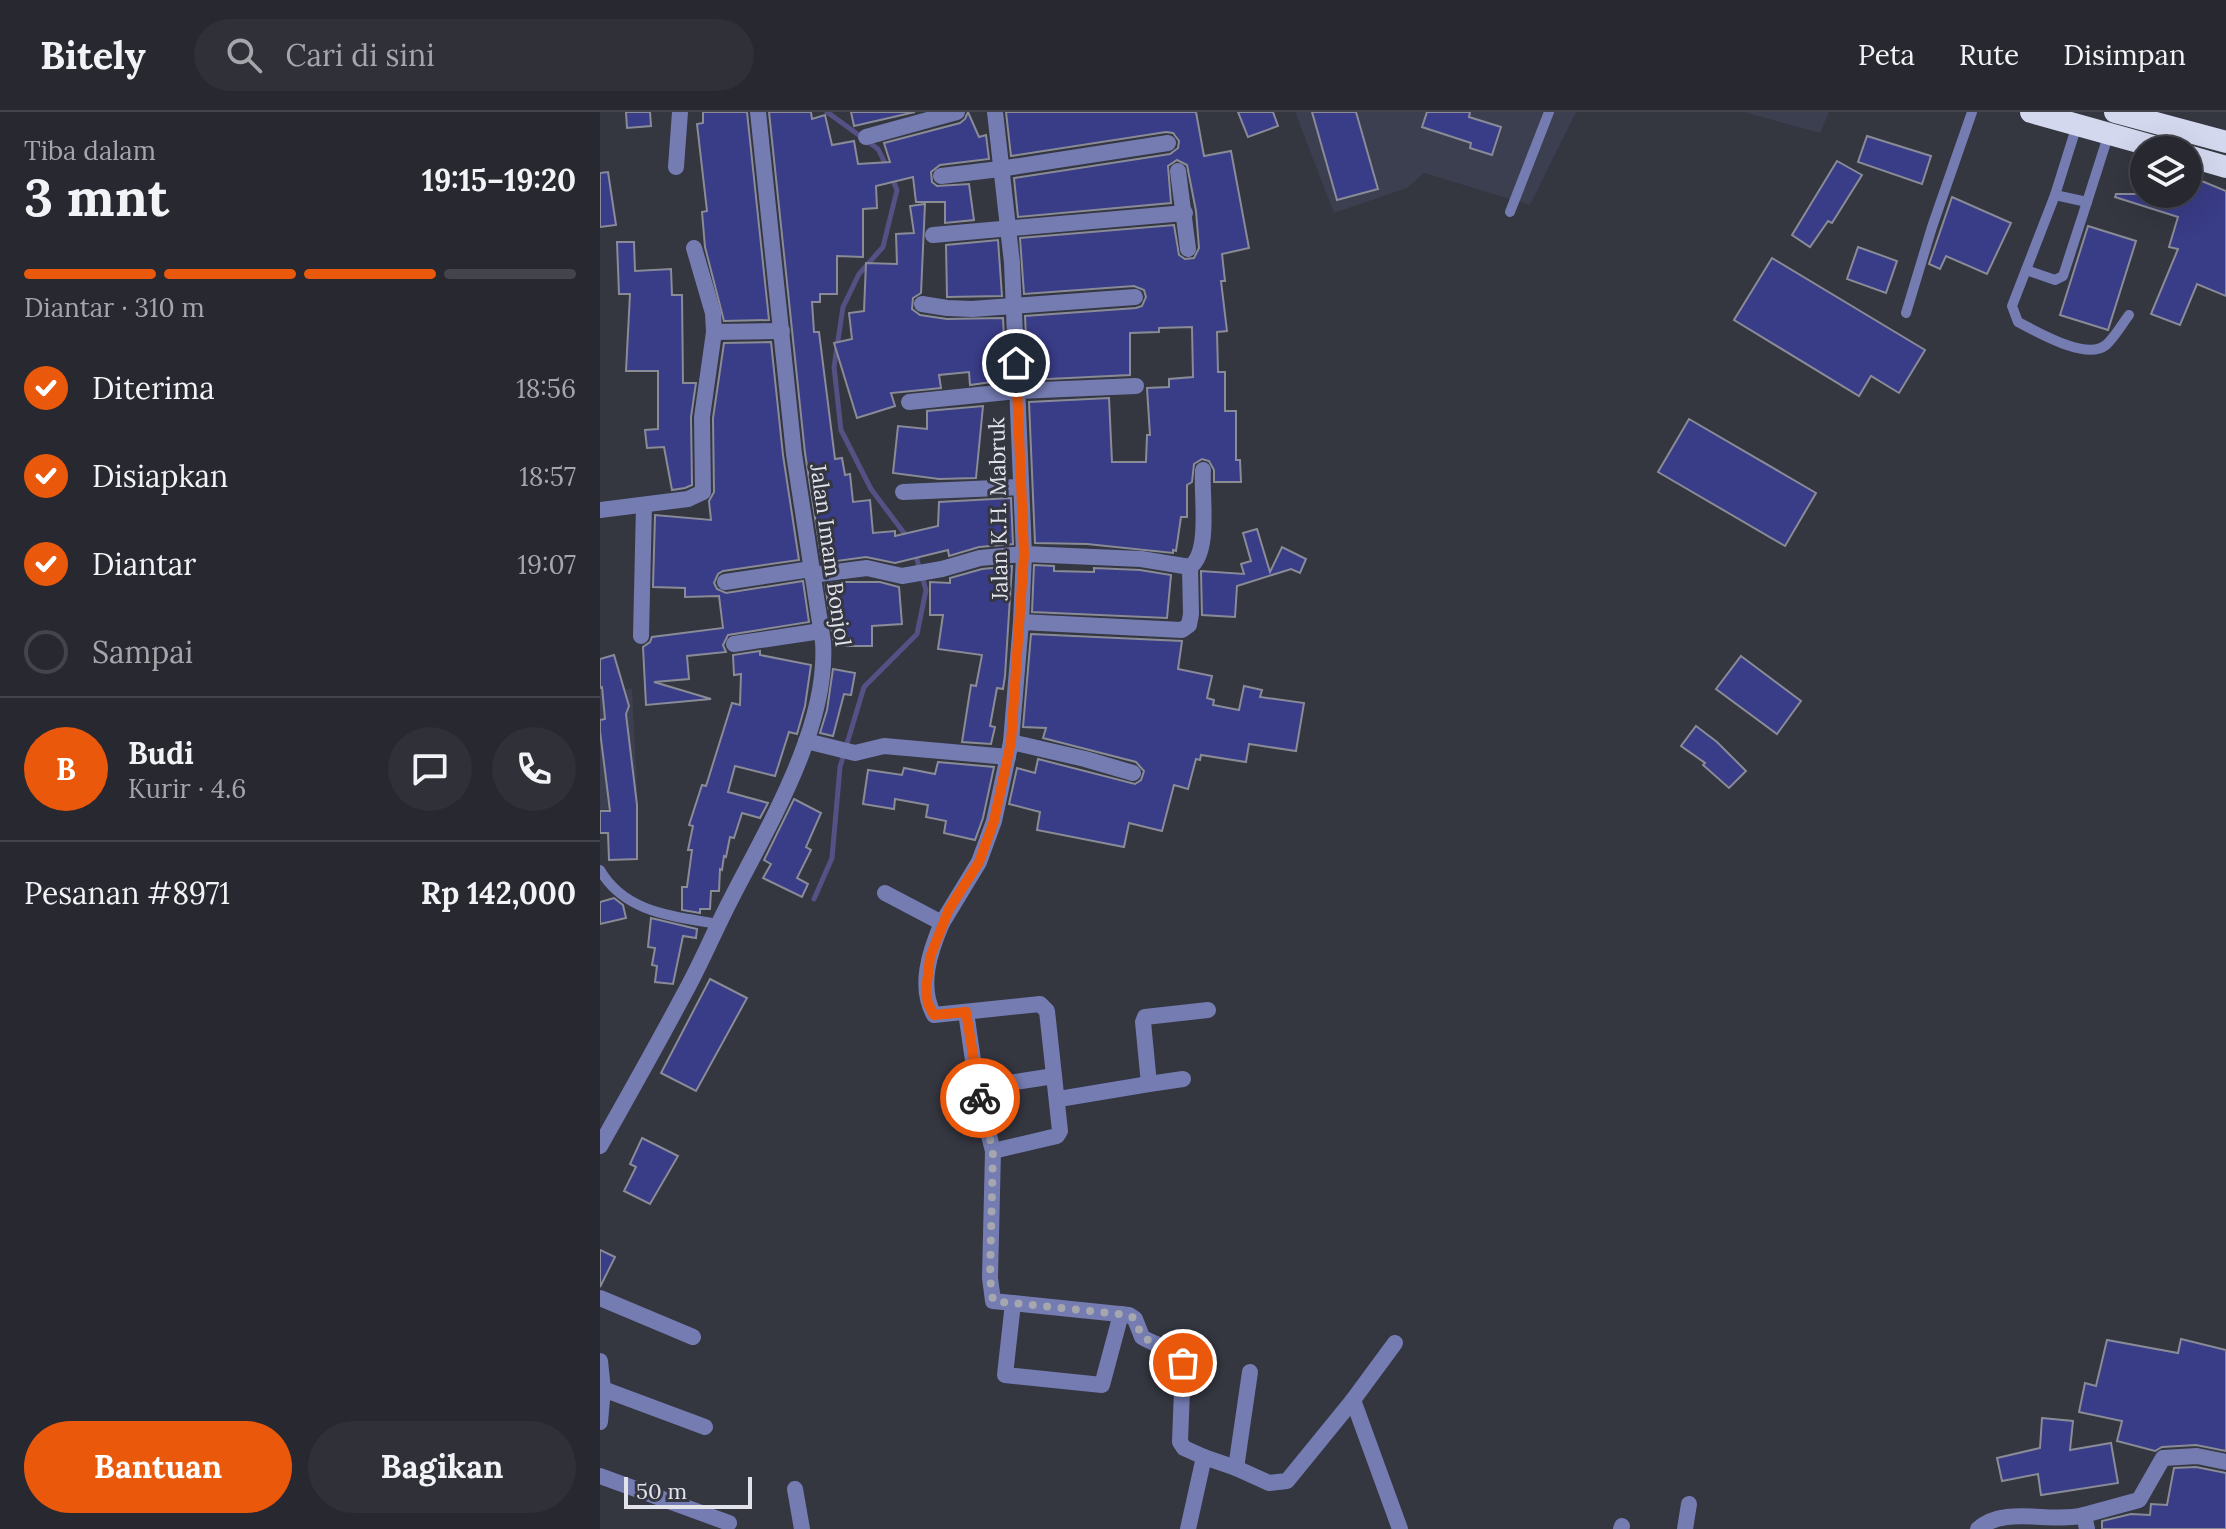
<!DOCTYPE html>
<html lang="id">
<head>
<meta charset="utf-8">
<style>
  body { margin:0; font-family:Lora,serif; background:#2f3038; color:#f1f3f6; height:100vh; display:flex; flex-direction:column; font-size:30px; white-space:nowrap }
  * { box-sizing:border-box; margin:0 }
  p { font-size:26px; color:#a4a6ab }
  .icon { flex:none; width:44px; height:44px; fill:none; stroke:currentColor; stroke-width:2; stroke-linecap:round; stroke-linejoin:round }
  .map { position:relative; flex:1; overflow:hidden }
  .side { display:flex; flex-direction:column; background:#272830; width:600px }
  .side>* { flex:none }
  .buttons { position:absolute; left:1530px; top:24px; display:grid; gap:16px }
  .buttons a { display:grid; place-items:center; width:72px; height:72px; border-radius:50%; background:#272830; box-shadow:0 8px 32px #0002,0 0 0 2px #43444c; font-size:40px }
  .scale { position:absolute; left:24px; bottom:20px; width:128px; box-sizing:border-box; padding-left:8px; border:4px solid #e2e3ea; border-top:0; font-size:22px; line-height:28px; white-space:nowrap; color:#e2e3ea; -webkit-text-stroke:6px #343640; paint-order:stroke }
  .pin { position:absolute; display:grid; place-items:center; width:68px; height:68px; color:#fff; margin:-34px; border:4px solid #fff; border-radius:50%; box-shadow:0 2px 8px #0007 }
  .courier { position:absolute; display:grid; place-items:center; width:80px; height:80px; margin:-40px; border:6px solid #ea580c; border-radius:50%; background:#fff; color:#222; box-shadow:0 2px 10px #0007 }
  .headline em { font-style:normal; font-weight:800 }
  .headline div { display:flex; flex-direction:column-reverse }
  .headline { display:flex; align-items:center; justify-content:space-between; height:136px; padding:0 24px }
  h1 { font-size:52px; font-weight:800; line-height:60px }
  .bar { display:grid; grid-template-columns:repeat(4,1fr); gap:12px 8px; align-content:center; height:96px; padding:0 24px }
  .bar i { height:10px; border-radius:6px; background:#43444c }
  .bar .current { background:#ea580c }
  .bar p { grid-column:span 4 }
  .line { display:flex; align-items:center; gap:20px; padding:0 24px; border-top:2px solid #43444c }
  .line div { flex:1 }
  .round { display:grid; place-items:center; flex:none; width:84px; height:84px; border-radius:42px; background:#2f3038 }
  ol { padding:0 24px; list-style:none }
  li { display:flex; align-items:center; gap:24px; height:88px }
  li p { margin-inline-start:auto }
  li .icon { padding:8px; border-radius:50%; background:#ea580c; color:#fff; stroke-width:4 }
  li:last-child { color:#a4a6ab }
  li i { width:44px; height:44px; border:4px solid #43444c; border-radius:50% }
  .button { display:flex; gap:16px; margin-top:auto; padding:16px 24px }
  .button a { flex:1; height:92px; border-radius:48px; background:#ea580c; color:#fff; font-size:32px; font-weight:800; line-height:92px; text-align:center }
  .button a+a { background:#2f3038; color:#f1f3f6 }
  header { display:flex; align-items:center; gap:48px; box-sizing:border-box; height:112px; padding:0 40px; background:#272830; border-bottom:2px solid #43444c }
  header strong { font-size:38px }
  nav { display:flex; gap:44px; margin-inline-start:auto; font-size:28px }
  .search { width:560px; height:72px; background:#2f3038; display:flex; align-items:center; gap:20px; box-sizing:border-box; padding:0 28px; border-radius:44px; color:#a4a6ab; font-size:30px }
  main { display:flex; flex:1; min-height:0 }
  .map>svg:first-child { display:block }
</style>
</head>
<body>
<header>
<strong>Bitely</strong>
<div class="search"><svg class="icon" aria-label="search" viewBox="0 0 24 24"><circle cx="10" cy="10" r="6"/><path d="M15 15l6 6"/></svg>Cari di sini</div>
<nav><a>Peta</a><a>Rute</a><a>Disimpan</a></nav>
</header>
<main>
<section class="side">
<div class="headline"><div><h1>3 mnt</h1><p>Tiba dalam</p></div><em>19:15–19:20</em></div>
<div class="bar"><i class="current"></i><i class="current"></i><i class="current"></i><i></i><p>Diantar · 310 m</p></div>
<ol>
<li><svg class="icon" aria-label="check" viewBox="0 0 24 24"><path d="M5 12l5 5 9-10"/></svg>Diterima<p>18:56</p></li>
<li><svg class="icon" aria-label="check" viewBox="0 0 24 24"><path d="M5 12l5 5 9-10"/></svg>Disiapkan<p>18:57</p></li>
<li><svg class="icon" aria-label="check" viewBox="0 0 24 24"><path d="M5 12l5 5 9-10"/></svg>Diantar<p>19:07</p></li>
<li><i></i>Sampai</li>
</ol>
<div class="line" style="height:144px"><b class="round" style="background:#ea580c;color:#fff">B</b><div><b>Budi</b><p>Kurir · 4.6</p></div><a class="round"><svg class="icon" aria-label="chat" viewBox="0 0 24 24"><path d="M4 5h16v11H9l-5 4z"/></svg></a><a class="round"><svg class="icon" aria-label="phone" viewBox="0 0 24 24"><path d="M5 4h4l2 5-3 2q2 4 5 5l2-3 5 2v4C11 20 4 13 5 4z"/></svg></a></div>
<div class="line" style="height:104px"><div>Pesanan #8971</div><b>Rp 142,000</b></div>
<div class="button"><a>Bantuan</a><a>Bagikan</a></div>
</section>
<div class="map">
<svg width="1626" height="1417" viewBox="0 0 1626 1417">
  <rect width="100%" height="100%" fill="#343640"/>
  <g fill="#3c3f4f">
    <path d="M695,0H976L930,93L824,61L807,76L734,101Z"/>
    <path d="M1144,0H1229L1220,21Z"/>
    <path d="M32,577L38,695L0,698V579Z"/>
  </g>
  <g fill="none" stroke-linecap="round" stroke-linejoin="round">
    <g stroke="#555185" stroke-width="5">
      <path d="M227,0L278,37L287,55"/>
      <path d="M291,64L297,78L283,135L259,162L243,195L234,255L241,318L271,377L307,425"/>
      <path d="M214,787L232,746L240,655L264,575L317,522L326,478L315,441"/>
    </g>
  </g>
  <g fill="#393c86" stroke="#898b97" stroke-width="2">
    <path d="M26,0H50L51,14L27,16Z"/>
    <path d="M103,0H147L169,208L124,209L105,135L102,100L107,99L97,12L103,11Z"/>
    <path d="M169,0H211L212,7L225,3L232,33L254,29L258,52L290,50L284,31L360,11L365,7L368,0L379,25L386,23L389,47L340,53L331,60L332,70L337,74L369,72L374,108L345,111V90H316L313,65L276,74L277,96L263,97V145L237,144V182H220V190H212L214,220H219L235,347L242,346L245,363L250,362L253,390L270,388L273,421L295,419V424L338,414L339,390L411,386L413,432L379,435L349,444L348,438L295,451L266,445L222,451L205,341Z"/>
    <path d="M251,0H315L254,14Z"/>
    <path d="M406,0H596L604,44L631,39L649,136L622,142L625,169H621L627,219L617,220L618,260H625V299H636V348H640L641,370H614V358L609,349L602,347L594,352L592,370L587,373V405H581L576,439L573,438V441L487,432L435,431L429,290L509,286L512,350H546L547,323H550L547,276L569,275V267L593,265L592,215L559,216V220L530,221V263L428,268L425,204L536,196L542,194L546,185L544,178L534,174L424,182L420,126L574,113L579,143L585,147L594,146L599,136L596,99L587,53L577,48L568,54L571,91L418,105L414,66L570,42L578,36L579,29L573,21L566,20L411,44Z"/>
    <path d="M638,0H673L678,14L648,25Z"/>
    <path d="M712,0H756L778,77L737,88Z"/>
    <path d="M827,0H870L869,5L901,15L892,43L870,36L871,31L822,15Z"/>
    <path d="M1267,24L1331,44L1322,72L1258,50Z"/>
    <path d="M1237,49L1262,63L1232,111L1228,109L1210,135L1192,123Z"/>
    <path d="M8,60L16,113L0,115V61Z"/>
    <path d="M1592,65L1626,79V184L1597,172L1580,213L1551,202L1578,137L1569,135L1578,105L1515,85L1516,82H1588Z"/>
    <path d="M1352,85L1411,111L1387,162L1346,144L1340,157L1329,152Z"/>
    <path d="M325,92L321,181L313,186L312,197L320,203L347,207L403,206L406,268L370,273L369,260L339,263L341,276L291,281L295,294L257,306L234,231L252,227L249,201L264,199L266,151L297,152L296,122L314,121L310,94Z"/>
    <path d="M1488,114L1536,129L1508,218L1460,203Z"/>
    <path d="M398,128L402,184L347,185L346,133Z"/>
    <path d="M17,130H34L35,159L71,157L72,183H82L83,271H96L91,305L92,373L85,376L72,378L64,335L47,336L45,318L58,317V259H26L30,182H19Z"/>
    <path d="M1258,135L1297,149L1286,181L1247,167Z"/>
    <path d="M1172,146L1325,238L1299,281L1271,264L1259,284L1134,208Z"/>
    <path d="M171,230L183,343L199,448L123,459L118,462L114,471L117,477L126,481L203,469L209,510L128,523L123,533L126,540L87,544L89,567L54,570L111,587L46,593L43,535L50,530L52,525L123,516L119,484L85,485V476L53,475L55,403L111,408L109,389L114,380L113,306L124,231Z"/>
    <path d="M383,294L376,366L339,367L293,361L298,314L327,317V299Z"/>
    <path d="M1089,307L1216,381L1185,434L1058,360Z"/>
    <path d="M657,417L670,460L682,435L706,447L700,461L691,457L637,474L635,505L602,503L601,459L644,462L641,452L651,449L643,421Z"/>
    <path d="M434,453L454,454V459L494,460V456L540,458L571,463L567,506L432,500Z"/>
    <path d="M412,454L405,564L403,577L397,576L390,614L395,615L391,632L362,630L371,573L376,574L382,543L338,537L343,503H330V470L350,471V466L382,457Z"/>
    <path d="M244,470H280L299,475L302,512L272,514V534H234L225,472Z"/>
    <path d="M431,522L582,529L578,557L612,564L607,586L614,588L613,593L639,598L644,574L662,578L660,585L704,591L696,639L649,632L646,650L601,643L600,648L596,647L588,677L574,673L562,719L529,711L524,735L437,718L440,700L409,692L417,656L435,661L438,647L535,672L541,668L544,659L536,650L443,626L446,616L423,615Z"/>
    <path d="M160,539V543L211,553L205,594L197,622L189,620L175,664L135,654L128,680L168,691L160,706L142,701L134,726L130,725L126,745L124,744L122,758L120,757L119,779H111L110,797H100V801L82,798V775H87L92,738H88L93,714L89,713L102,673L106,674L132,591L140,593L141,562L134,563L133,543Z"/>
    <path d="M14,543L29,594L26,602L37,693V747L9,748L8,721H0V699H10L0,619V608L5,607L2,575L0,576V547Z"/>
    <path d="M1141,544L1201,589L1177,622L1116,577Z"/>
    <path d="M233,557L255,561L251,583L244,582L233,624L220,621L227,598Z"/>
    <path d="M1096,614L1117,630L1146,659L1129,676L1103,653L1105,651L1081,634Z"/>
    <path d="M338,650L394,655L383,706L375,728L344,721L346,709L326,705L328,693L295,687L294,697L263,692L268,658L302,663L304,656L335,662Z"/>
    <path d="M194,687L221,701L206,735L211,738L197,766L208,772L202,785L163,766L171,752L164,748Z"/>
    <path d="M14,786L23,793L26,806L0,812V790Z"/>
    <path d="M51,806L97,817L96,826L83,824L73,872L55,870L57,854L52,853L55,836L48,835Z"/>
    <path d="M110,867L147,886L96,979L61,961Z"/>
    <path d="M42,1026L78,1044L50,1092L24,1079L36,1055L30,1052Z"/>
    <path d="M0,1138L15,1145L0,1175Z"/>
    <path d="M1581,1227L1626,1238V1339L1596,1333L1562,1335L1555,1339L1517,1329L1522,1309L1479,1300L1485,1271L1496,1274L1507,1228L1578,1241Z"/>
    <path d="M1442,1306L1473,1309L1470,1338L1511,1331L1518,1371L1441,1383L1438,1362L1402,1369L1397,1346L1440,1336Z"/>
    <path d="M1596,1355L1626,1361V1417H1502V1409L1531,1402L1550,1403L1551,1392L1567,1393L1574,1356Z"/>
  </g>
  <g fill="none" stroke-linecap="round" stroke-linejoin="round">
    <g stroke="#747cb2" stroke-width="10">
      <path d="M1477,13L1455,83L1412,194L1418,210C1438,220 1486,249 1506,233C1515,225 1522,212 1529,203"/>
      <path d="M1455,83L1487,90L1509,21"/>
      <path d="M910,100L949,0"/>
      <path d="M1426,158L1455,168L1463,164L1487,90"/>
      <path d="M1306,201L1332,115L1372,0"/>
      <path d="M0,758C25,801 73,804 118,812"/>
    </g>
    <g stroke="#747cb2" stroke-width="16">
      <path d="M266,25L357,0"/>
      <path d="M76,55L80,0"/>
      <path d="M578,59L588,137"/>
      <path d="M341,64L400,57L568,31"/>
      <path d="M333,123L585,101"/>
      <path d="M322,192L347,196L372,197L535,185"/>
      <path d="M114,220L182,219"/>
      <path d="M309,290L417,279L536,274"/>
      <path d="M303,380L421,375"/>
      <path d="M0,398L88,387L103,380L102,305L114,220L113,201L94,136"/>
      <path d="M590,455C611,440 601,384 603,358"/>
      <path d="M212,463L267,456L302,464L342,457L380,446L424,442L541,447L590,455L591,502L589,513L582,518L421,510"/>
      <path d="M125,470L211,457"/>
      <path d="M41,524L44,393"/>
      <path d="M134,532L221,519"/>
      <path d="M206,629L255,641L284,634L408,645"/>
      <path d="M411,630L485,647L533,661"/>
      <path d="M285,781L342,811L379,750L394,709L411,630L421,510L424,442L412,151L395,0"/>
      <path d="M342,811C330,839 318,874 334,903L440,892L447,899L460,1019L457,1024L393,1039"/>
      <path d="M366,900L377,976L393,1039L390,1166L393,1189L529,1203L535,1207L542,1225C557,1234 573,1236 583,1251L580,1330L584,1336L604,1345L588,1417"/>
      <path d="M549,972L583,967"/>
      <path d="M377,976L454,964"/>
      <path d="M459,987L549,972L543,910L545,905L608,898"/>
      <path d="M0,1034C28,984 56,935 83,884C100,854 113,822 129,791C167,716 229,615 223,530L194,342L158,0"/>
      <path d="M0,1186L93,1225"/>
      <path d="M413,1191L405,1263L502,1273L521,1202"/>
      <path d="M795,1231L753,1288L800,1417"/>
      <path d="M0,1249L3,1277L0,1310"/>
      <path d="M3,1277L105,1315"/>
      <path d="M604,1345L636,1356L669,1371L687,1369L753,1288"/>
      <path d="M636,1356L650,1260"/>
      <path d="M0,1364L129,1411"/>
      <path d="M195,1377L202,1417"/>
      <path d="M1021,1417L1022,1414"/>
      <path d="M1085,1417L1089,1392"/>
      <path d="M1378,1417C1405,1393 1451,1412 1484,1403"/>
      <path d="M1487,1417L1484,1403L1539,1388L1563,1346L1597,1344L1626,1350"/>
    </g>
    <g stroke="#d4d8ee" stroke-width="22">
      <path d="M1431,0L1567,38"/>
      <path d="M1515,0L1626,30"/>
      <path d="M1588,44L1626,55"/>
    </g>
  </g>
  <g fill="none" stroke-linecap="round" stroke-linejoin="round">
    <path stroke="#a5a6ae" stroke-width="8" stroke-dasharray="0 14.4" d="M380,986L393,1039L390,1166L393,1189L529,1203L535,1207L542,1225L575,1240L583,1251"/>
    <path stroke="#ea580c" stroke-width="10" d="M380,986L366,900L334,903L328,892L326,879L330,845L349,797L379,750L394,709L411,630L424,442L416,251"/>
  </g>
  <g text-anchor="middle" stroke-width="6" stroke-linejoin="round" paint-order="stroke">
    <g font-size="22" fill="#e2e3ea" stroke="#343640">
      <text transform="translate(398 397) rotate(-91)" y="8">Jalan K.H. Mabruk</text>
      <text transform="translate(231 443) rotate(82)" y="8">Jalan Imam Bonjol</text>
    </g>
  </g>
</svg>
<div class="buttons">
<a><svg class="icon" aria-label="layers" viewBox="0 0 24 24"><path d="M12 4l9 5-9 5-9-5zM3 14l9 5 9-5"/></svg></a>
</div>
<div class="scale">50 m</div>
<div class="pin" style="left:583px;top:1251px;background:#ea580c"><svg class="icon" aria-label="bag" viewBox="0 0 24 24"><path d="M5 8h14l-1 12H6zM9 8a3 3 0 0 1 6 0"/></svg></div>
<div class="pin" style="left:416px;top:251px;background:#1f2937"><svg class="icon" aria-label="home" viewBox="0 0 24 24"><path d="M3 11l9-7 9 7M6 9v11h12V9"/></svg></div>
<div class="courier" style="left:380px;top:986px"><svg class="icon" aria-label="bike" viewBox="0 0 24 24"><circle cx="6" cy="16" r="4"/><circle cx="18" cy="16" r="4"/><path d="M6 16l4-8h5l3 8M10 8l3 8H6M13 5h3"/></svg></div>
</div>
</main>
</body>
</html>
